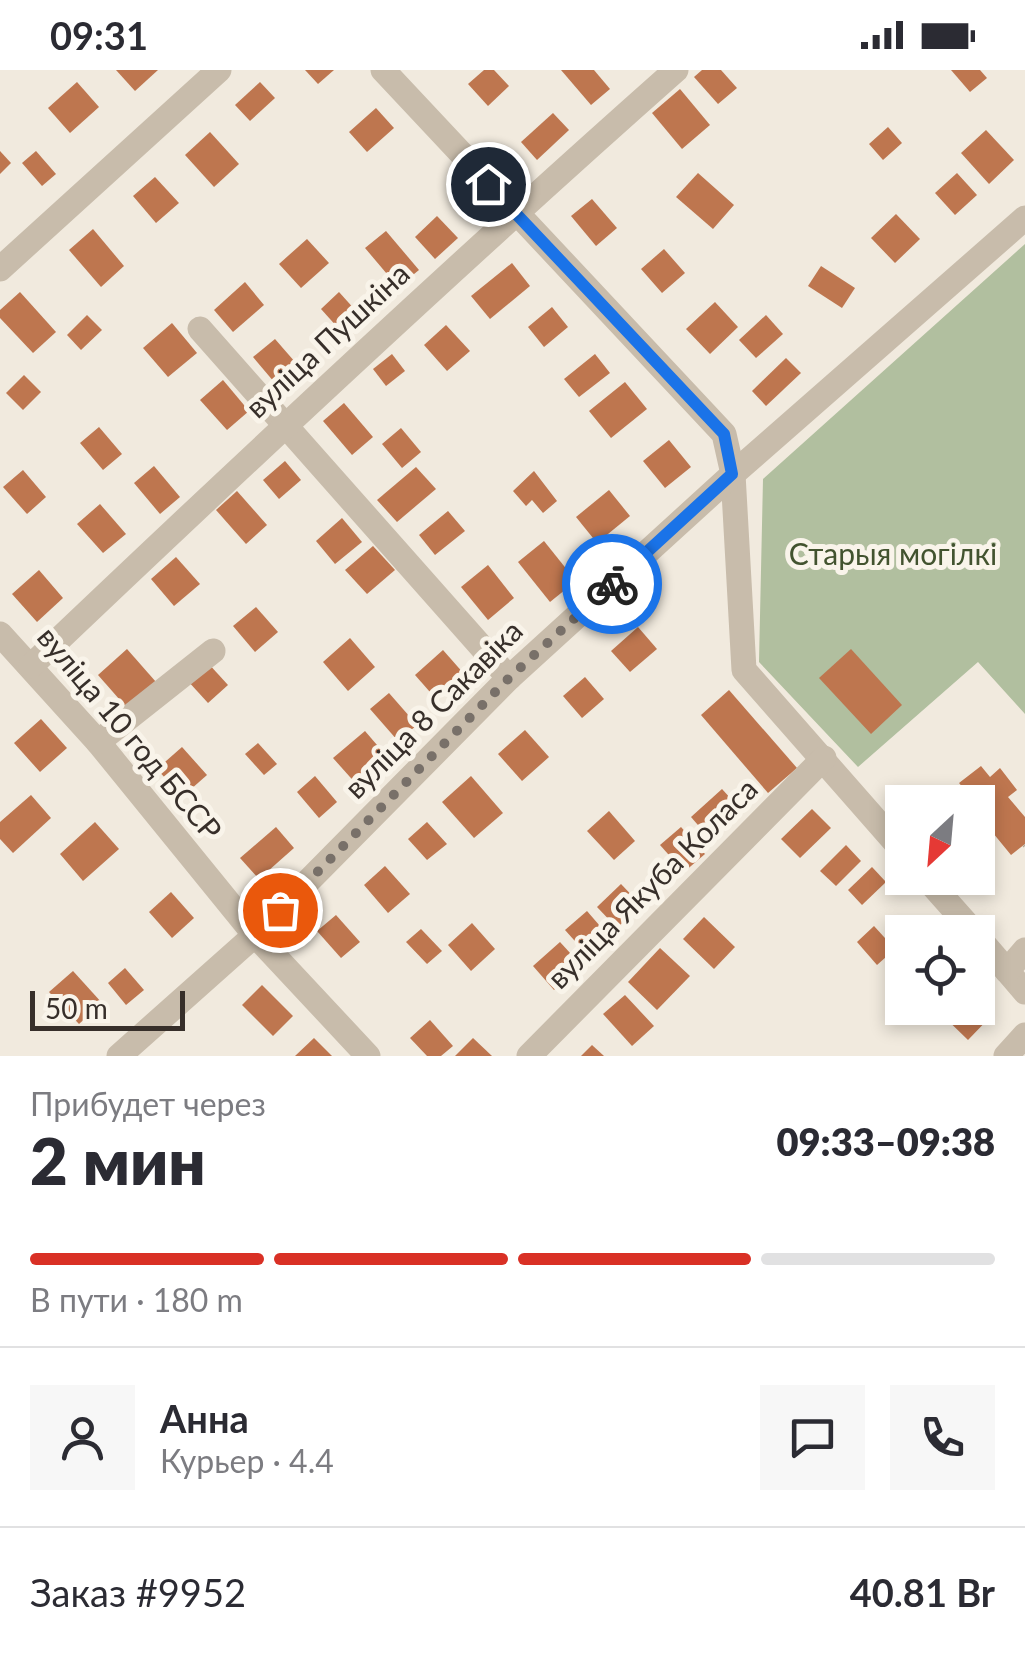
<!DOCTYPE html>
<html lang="ru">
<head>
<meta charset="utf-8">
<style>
  body { margin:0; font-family:Lato,sans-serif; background:#f7f7f7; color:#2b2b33; height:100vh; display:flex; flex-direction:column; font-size:38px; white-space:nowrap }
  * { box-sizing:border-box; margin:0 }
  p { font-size:32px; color:#7c7c81 }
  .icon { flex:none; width:55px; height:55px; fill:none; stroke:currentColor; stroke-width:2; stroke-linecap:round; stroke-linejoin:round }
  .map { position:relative; height:986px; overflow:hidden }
  .sheet { display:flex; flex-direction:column; background:#fff; flex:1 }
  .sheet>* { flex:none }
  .needle { width:65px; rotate:206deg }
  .controls { position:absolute; left:885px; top:715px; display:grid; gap:20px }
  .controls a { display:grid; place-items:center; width:110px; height:110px; border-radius:0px; background:#fff; box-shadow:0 5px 15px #0003; font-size:50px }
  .scale { position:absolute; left:30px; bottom:25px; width:155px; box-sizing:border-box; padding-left:10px; border:5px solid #372f2a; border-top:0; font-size:28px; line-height:35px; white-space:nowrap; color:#372f2a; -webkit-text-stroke:8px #f9f4ea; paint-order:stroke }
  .pin { position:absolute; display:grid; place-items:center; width:85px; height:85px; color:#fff; margin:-42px; border:5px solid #fff; border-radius:50%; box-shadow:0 2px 10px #0007 }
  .courier { position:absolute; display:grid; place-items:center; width:100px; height:100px; margin:-50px; border:8px solid #1a73e8; border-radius:50%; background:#fff; color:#222; box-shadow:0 2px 12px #0007 }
  .head em { font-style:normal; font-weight:800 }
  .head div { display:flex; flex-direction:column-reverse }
  .head { display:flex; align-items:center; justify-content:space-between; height:170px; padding:0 30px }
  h1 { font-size:65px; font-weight:800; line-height:75px }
  .bar { display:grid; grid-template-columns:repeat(4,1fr); gap:15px 10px; align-content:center; height:120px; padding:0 30px }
  .bar i { height:12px; border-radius:8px; background:#e1e1e2 }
  .bar .selected { background:#d93025 }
  .bar p { grid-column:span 4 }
  .line { display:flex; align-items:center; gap:25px; padding:0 30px; border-top:2px solid #e1e1e2 }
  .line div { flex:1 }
  .round { display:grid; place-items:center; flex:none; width:105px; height:105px; border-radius:0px; background:#f7f7f7 }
  .status { display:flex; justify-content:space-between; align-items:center; height:70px; padding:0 50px; background:#fff; direction:ltr }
  .status svg { height:28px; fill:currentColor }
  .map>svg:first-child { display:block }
</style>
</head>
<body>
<div class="status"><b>09:31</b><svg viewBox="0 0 49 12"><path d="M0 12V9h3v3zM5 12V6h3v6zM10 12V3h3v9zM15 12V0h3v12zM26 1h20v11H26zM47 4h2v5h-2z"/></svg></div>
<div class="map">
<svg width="1025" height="986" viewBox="0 0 1025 986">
  <rect width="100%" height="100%" fill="#f1eade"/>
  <path fill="#b1bf9f" d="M1025,174V644L978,592L858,697L759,592L763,409Z"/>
  <g fill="#be764f">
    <path d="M116,0H158L135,21Z"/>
    <path d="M305,0H334L318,14Z"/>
    <path d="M484,0H494L509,16L488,36L468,14Z"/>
    <path d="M561,0H594L610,19L591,35Z"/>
    <path d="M702,0H721L737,18L718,34L694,7Z"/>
    <path d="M951,0H980L987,8L970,22Z"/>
    <path d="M77,12L99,37L70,63L48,38Z"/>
    <path d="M260,12L275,28L250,51L235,35Z"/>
    <path d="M680,19L710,55L682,79L652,43Z"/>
    <path d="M376,38L394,58L367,82L349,62Z"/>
    <path d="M553,43L569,60L537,90L521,72Z"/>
    <path d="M888,57L902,73L883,90L869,74Z"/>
    <path d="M986,60L1014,90L989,114L961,83Z"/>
    <path d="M210,62L239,94L214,117L185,85Z"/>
    <path d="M0,81L11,93L0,104Z"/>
    <path d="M36,81L56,104L42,116L22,93Z"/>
    <path d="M698,103L734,135L713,159L676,127Z"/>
    <path d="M957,103L977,125L955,145L935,123Z"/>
    <path d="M155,107L179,133L156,153L133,126Z"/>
    <path d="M592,129L617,158L596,176L571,146Z"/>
    <path d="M896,144L920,169L895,193L871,168Z"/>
    <path d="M437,146L458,168L435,189L415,167Z"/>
    <path d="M93,159L124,196L101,217L69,180Z"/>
    <path d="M386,161L419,200L398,217L365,178Z"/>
    <path d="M307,169L329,193L301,218L279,194Z"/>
    <path d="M664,179L685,203L662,223L641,199Z"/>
    <path d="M512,193L530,216L490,249L471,226Z"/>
    <path d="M821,196L855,218L842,238L808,216Z"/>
    <path d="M245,212L264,235L233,262L214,240Z"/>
    <path d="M20,222L56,262L33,283L0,248V240Z"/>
    <path d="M339,222L366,252L348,269L321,239Z"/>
    <path d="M715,232L738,257L710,284L686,259Z"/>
    <path d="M552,237L568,257L544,277L528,257Z"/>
    <path d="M87,245L102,260L81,280L67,265Z"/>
    <path d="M766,245L783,264L756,288L739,270Z"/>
    <path d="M172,253L197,283L168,307L143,278Z"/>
    <path d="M446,255L470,281L447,301L424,275Z"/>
    <path d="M275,269L302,300L280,319L253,287Z"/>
    <path d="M392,284L405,301L386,316L373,299Z"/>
    <path d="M595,284L610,303L579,327L564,309Z"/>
    <path d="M786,288L801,303L766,336L752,321Z"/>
    <path d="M24,305L41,322L23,340L6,323Z"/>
    <path d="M223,310L249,341L227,360L200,330Z"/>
    <path d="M625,312L647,339L611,368L589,341Z"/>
    <path d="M344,333L373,367L352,385L323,351Z"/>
    <path d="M99,357L122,384L103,400L80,373Z"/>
    <path d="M401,358L421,382L402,398L382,374Z"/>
    <path d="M669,370L691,397L665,418L643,391Z"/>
    <path d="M285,391L301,410L279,429L263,410Z"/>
    <path d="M154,396L180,427L160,444L134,413Z"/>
    <path d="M416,397L436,419L397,452L377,430Z"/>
    <path d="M23,400L46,427L27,444L3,417Z"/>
    <path d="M534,401L557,431L543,443L532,430L526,436L513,421Z"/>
    <path d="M609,420L630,446L597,473L576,447Z"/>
    <path d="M237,421L267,455L246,474L216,440Z"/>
    <path d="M100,434L126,464L103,483L77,454Z"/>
    <path d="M448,441L465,461L435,485L419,465Z"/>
    <path d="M342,448L362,472L335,494L316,471Z"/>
    <path d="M544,471L576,511L550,532L518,492Z"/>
    <path d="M373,476L395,500L367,524L345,500Z"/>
    <path d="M176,487L200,514L174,536L151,509Z"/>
    <path d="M488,495L514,528L488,550L461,517Z"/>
    <path d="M39,500L63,528L37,552L12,524Z"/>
    <path d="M256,537L278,562L255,582L233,556Z"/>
    <path d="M638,557L657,579L630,602L611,581Z"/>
    <path d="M350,568L375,597L348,621L323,592Z"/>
    <path d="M127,579L156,612L127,638L98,605Z"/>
    <path d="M851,579L902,635L871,664L819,608Z"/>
    <path d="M443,580L465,605L437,630L415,605Z"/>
    <path d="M207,592L228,615L208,633L187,610Z"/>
    <path d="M585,607L604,629L582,648L563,626Z"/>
    <path d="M729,620L797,698L768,723L701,645Z"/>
    <path d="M389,623L417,655L398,671L370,639Z"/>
    <path d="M41,649L67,678L40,702L14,673Z"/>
    <path d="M525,660L549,687L522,711L498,684Z"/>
    <path d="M365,661L389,689L358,716L333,688Z"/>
    <path d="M258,673L277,694L264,705L245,684Z"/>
    <path d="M182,677L207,705L182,727L157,699Z"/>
    <path d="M981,696L990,707L1000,698L1017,720L1008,727L1025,747V774L1011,785L984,752L978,757V732H960L969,725L959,713Z"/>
    <path d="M315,706L337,732L319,748L297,722Z"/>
    <path d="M471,706L503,743L474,768L442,732Z"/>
    <path d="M722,719L742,741L710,769L691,747Z"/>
    <path d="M31,725L51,748L13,783L0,769V752Z"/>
    <path d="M812,739L831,758L800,788L781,769Z"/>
    <path d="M609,741L635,771L614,790L587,761Z"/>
    <path d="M95,752L119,779L83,811L60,784Z"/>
    <path d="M427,752L447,774L427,790L408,769Z"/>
    <path d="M276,757L294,778L259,809L240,788Z"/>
    <path d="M681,757L705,784L684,802L660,775Z"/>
    <path d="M846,775L861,791L836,816L820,801Z"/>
    <path d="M385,796L410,824L388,843L364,815Z"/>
    <path d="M872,797L886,812L862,835L848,820Z"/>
    <path d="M621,814L641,835L617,858L597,837Z"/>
    <path d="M171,822L194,848L172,868L149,842Z"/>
    <path d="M587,841L612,870L591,889L565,860Z"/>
    <path d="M336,845L360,872L341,888L317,861Z"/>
    <path d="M704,847L735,877L714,899L683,869Z"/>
    <path d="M472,853L495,879L471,901L448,875Z"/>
    <path d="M874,856L895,879L877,895L857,872Z"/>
    <path d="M421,859L442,881L427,894L406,872Z"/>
    <path d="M560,872L582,896L554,920L533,896Z"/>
    <path d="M660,878L690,906L657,940L628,912Z"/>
    <path d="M125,898L144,920L126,935L108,913Z"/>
    <path d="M73,901L102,933L79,954L49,922Z"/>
    <path d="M262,915L293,946L273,966L242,935Z"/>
    <path d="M625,925L654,956L632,976L603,944Z"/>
    <path d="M978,925L995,942L968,970L935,938H978Z"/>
    <path d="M430,950L453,976L441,986H427L410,968Z"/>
    <path d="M314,968L332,986H295Z"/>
    <path d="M473,968L492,986H455Z"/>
    <path d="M592,975L604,986H581Z"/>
  </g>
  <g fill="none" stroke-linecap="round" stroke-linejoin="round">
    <path stroke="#b4a695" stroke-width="4" stroke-dasharray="5 5" stroke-linecap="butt" d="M1024,775L1025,776"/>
    <g stroke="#c8bcab" stroke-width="25">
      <path d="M383,0L724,364L733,404L744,600L902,780"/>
      <path d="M0,199L219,0"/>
      <path d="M200,259L509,608"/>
      <path d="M0,564L98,672L255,865L368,986"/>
      <path d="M31,596C243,394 457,194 676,0"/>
      <path d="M98,672L213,581"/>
      <path d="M926,808L974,862"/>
      <path d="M978,867L1025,922"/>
      <path d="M1007,901L1025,880"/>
      <path d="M119,986L255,865L509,608L733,404L1025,148"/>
      <path d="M529,986L824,688"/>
      <path d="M1006,986L1025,965"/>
    </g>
  </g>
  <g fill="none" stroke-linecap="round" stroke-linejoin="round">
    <path stroke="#787069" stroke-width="10" stroke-dasharray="0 18" d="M280,840L509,608L612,514"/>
    <path stroke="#1a73e8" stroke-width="12" d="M488,114L724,364L732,404L612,514"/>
  </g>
  <g text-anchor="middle" stroke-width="10" stroke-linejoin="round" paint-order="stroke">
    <g font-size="30" fill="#372f2a" stroke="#f9f4ea">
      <text transform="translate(328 271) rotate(-43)" y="10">вуліца Пушкіна</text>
      <text transform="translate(434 640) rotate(-45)" y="10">вуліца 8 Сакавіка</text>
      <text transform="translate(129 664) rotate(50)" y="10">вуліца 10 год БССР</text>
      <text transform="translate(653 814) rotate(-45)" y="10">вуліца Якуба Коласа</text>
    </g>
    <g font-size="30" fill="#42532f" stroke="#f9f4ea">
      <text x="893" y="495">Старыя могілкі</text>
    </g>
  </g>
</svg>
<div class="controls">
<a><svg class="needle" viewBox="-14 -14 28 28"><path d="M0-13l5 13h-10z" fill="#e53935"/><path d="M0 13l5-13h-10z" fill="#7c7c81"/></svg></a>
<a><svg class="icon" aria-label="locate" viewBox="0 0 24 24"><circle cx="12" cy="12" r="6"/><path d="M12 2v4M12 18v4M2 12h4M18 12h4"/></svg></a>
</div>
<div class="scale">50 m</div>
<div class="pin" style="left:280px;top:840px;background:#ea580c"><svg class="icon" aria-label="bag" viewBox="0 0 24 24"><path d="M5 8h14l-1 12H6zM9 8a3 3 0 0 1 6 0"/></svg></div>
<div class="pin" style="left:488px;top:114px;background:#1f2937"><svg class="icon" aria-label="home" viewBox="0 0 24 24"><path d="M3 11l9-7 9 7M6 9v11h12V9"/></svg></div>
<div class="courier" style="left:612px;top:514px"><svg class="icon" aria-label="bike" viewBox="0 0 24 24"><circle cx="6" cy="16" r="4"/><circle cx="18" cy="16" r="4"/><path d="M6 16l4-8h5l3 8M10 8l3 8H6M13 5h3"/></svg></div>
</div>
<section class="sheet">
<div class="head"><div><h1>2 мин</h1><p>Прибудет через</p></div><em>09:33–09:38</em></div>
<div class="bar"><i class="selected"></i><i class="selected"></i><i class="selected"></i><i></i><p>В пути · 180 m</p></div>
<div class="line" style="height:180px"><a class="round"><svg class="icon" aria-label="person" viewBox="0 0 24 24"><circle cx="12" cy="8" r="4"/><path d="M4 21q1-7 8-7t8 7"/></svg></a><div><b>Анна</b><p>Курьер · 4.4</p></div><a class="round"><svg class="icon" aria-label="chat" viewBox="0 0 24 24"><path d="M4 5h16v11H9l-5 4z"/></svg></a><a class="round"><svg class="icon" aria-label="phone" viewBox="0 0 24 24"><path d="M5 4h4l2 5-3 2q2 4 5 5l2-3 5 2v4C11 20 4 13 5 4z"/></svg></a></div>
<div class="line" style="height:130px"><div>Заказ #9952</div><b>40.81 Br</b></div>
</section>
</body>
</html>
